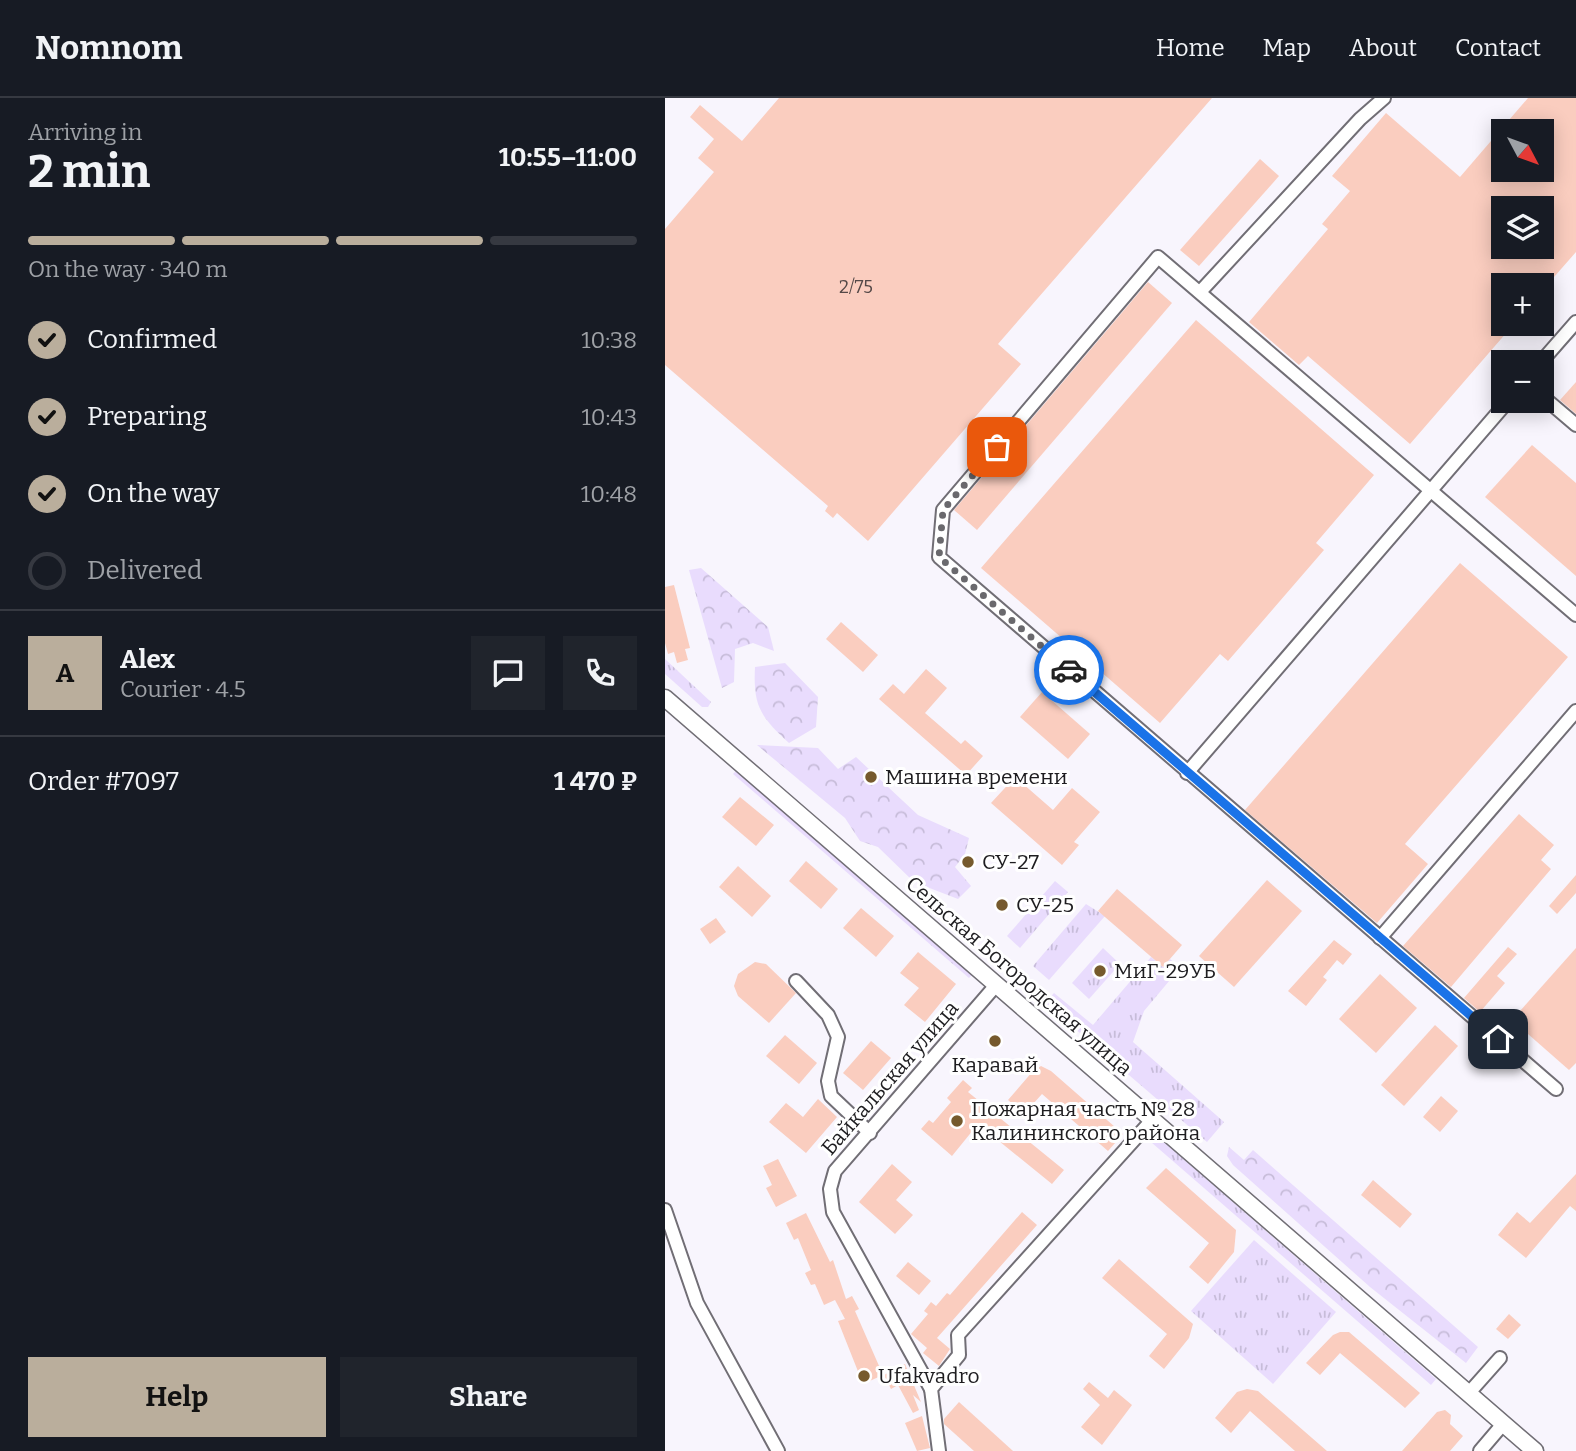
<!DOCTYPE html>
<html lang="en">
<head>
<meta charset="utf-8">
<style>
  body { margin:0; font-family:Bitter,serif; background:#20242c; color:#f1f3f6; height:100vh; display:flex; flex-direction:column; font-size:26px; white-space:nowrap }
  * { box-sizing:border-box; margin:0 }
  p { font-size:23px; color:#9ea1a6 }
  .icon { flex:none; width:38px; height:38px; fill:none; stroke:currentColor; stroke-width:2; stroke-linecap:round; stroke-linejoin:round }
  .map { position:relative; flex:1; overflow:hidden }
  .details { display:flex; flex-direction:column; background:#171b24; width:665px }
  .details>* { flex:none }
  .needle { width:46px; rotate:131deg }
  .tools { position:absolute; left:826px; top:21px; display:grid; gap:14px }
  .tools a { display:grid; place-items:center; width:63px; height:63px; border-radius:0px; background:#171b24; box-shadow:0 4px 18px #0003; font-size:35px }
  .pin { position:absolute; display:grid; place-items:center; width:60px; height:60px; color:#fff; margin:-30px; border-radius:14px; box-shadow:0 4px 10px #0006 }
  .courier { position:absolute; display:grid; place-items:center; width:70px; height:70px; margin:-35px; border:5px solid #1a73e8; border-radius:50%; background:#fff; color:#222; box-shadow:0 2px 9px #0007 }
  .headline em { font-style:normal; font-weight:700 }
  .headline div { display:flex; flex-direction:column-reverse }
  .headline { display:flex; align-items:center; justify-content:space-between; height:119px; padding:0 28px }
  h1 { font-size:46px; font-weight:700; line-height:52px }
  .bar { display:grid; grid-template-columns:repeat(4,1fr); gap:10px 7px; align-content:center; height:84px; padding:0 28px }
  .bar i { height:9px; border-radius:5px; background:#363941 }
  .bar .selected { background:#baae9c }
  .bar p { grid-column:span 4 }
  .line { display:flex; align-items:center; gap:18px; padding:0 28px; border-top:2px solid #363941 }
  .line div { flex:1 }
  .round { display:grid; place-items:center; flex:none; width:74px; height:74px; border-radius:0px; background:#20242c }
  ol { padding:0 28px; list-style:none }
  li { display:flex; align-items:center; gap:21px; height:77px }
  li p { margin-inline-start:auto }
  li .icon { padding:7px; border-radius:50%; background:#baae9c; color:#111; stroke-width:4 }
  li:last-child { color:#9ea1a6 }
  li i { width:38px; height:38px; border:4px solid #363941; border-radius:50% }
  .cta { display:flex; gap:14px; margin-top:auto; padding:14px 28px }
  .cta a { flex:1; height:80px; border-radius:0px; background:#baae9c; color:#111; font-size:28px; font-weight:700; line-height:80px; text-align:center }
  .cta a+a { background:#20242c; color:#f1f3f6 }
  header { display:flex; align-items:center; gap:42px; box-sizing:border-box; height:98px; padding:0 35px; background:#171b24; border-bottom:2px solid #363941 }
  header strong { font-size:33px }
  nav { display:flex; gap:38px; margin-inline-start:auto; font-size:24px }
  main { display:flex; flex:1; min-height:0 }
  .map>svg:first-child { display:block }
</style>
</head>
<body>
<header>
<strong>Nomnom</strong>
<nav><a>Home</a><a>Map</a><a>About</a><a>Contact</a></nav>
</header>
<main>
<section class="details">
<div class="headline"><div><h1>2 min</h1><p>Arriving in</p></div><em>10:55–11:00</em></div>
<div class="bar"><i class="selected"></i><i class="selected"></i><i class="selected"></i><i></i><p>On the way · 340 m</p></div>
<ol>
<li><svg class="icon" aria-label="check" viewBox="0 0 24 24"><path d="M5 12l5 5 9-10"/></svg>Confirmed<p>10:38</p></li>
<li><svg class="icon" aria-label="check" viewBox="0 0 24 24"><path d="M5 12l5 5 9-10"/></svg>Preparing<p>10:43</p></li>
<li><svg class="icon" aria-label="check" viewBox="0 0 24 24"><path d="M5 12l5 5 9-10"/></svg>On the way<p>10:48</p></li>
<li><i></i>Delivered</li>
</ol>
<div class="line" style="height:126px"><b class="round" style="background:#baae9c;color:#111">A</b><div><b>Alex</b><p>Courier · 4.5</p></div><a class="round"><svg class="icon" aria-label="chat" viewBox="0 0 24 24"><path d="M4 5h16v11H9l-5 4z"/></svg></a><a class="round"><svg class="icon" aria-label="phone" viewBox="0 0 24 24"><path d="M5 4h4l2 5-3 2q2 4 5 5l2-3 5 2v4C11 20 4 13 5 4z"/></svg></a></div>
<div class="line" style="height:91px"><div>Order #7097</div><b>1 470 ₽</b></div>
<div class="cta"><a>Help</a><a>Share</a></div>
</section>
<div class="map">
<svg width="911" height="1353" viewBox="0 0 911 1353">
  <defs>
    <pattern id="grass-tufts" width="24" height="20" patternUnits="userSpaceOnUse" patternTransform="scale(1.75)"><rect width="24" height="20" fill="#e9dcfd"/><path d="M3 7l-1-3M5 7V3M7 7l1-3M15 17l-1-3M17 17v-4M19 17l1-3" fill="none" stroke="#c7bcd9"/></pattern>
    <pattern id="forest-crowns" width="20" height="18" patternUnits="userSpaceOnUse" patternTransform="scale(1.75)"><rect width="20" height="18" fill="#e9dcfd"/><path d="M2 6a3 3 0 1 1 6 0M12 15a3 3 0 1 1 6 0" fill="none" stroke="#c7bcd9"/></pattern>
  </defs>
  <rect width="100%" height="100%" fill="#f8f5fd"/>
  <g fill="url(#grass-tufts)">
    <path d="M0,561L46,604L43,609H37L0,576Z"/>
    <path d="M73,671L309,875L304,880L68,676Z"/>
    <path d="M390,783L403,794L355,850L342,838Z"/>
    <path d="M421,806L440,818L384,882L368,868Z"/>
    <path d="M438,850L455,866L424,901L407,885Z"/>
    <path d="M486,859L498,869L505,861L515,870L479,913L468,944L559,1024L542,1044L380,905L389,895L428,927Z"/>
    <path d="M485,1032L771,1281L766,1287L479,1038Z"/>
    <path d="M589,1142L671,1214L608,1286L526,1213Z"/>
  </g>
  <g fill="url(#forest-crowns)">
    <path d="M36,470L103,529L109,553L88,545L70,551L69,584L57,590L24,472Z"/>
    <path d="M120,565L153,599L151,629L124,645C95,618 88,608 90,569Z"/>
    <path d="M92,647L153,650L173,671L191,659L253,717L304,740L300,756L290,769L306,788L293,801L249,784L213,749L195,743L180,720Z"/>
    <path d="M564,1049L579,1062L588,1052L813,1249L801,1265L705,1189L568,1067L562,1058Z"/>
  </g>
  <g fill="#facdbf" fill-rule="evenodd">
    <path d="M114,0H547L333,246L356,266L203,443L172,415L168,420L160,413L163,408L0,267V131L49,74L33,60L49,41L25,19L35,7L77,43Z"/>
    <path d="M863,0H911V154L882,187H838V226H849L745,346L643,258L634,267L584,224L663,131L657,126L685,93L667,78L721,15L795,79ZM838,33H877V72H838ZM838,110H877V149H838Z"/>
    <path d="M595,61L614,78L534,168L515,152Z"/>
    <path d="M483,184L507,205L312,432L289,412Z"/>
    <path d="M531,222L709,377L651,445L659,452L563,563L555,556L495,625L316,470Z"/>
    <path d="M911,284V316L895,302Z"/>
    <path d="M867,347L911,385V478L820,399Z"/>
    <path d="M795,465L903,559L740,746L763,766L712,825L580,712Z"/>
    <path d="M9,487L25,550L20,551L23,562L12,565L9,554L3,556L0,545V489Z"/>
    <path d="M176,524L213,557L198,574L161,541Z"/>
    <path d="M261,571L282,590L260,615L296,646L300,642L318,658L301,677L214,601L228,586L239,596Z"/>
    <path d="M377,594L425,636L403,661L355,619Z"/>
    <path d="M350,679L388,712L407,690L435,714L409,744L414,747L397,767L326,705Z"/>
    <path d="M75,699L109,727L91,748L57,719Z"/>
    <path d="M854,716L889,747L876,762L886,771L786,889L738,848Z"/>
    <path d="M141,763L173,791L156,811L124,783Z"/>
    <path d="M73,768L106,798L87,819L54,789Z"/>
    <path d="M911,777V795L892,816L884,808Z"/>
    <path d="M602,782L637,813L569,889L534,858Z"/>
    <path d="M452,791L517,847L498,869L433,813Z"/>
    <path d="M196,810L229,838L211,859L178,830Z"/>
    <path d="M51,820L61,834L45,846L35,831Z"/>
    <path d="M669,842L687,856L678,867L672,862L658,879L662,882L641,908L623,893Z"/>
    <path d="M843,849L852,856L832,878L840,885L815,914L799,900Z"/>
    <path d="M911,850V965L904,972L847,922Z"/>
    <path d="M253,854L291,886L260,924L239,907L254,890L235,875Z"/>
    <path d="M90,864L101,866L131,895L104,925L73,898L69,888L73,876Z"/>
    <path d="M715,876L752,910L711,955L674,921Z"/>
    <path d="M770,927L793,948L739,1008L716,987Z"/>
    <path d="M120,937L152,965L134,986L101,958Z"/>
    <path d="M206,943L226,960L198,992L178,975Z"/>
    <path d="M376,968L386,973L458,1036L443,1053L377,996L359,1016L343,1002L368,973Z"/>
    <path d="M298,982L307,990L303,994L399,1072L387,1086L313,1026L287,1058L256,1031L264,1022L268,1025L286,1004L282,1000Z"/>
    <path d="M776,998L793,1013L775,1034L758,1019Z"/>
    <path d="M153,1001L172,1019L141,1055L104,1024L121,1005L138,1019Z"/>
    <path d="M113,1061L132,1098L111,1109L101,1090L107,1087L98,1068Z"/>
    <path d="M227,1066L247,1084L231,1102L248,1117L230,1136L194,1104Z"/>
    <path d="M501,1070L571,1132L569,1154L543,1186L524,1169L544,1145L481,1090Z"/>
    <path d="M911,1076V1113L905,1108L861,1160L833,1137L852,1114L865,1125Z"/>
    <path d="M708,1082L747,1116L735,1130L696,1097Z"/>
    <path d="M357,1114L372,1127L272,1240L285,1251L274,1268L258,1255L262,1250L246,1236L263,1216L259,1213L266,1204L271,1208L282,1195L285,1197Z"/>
    <path d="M141,1115L165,1164L168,1162L181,1201L187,1198L194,1211L190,1213L218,1277L198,1286L173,1223L180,1221L170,1202L159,1207L150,1186L146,1187L140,1175L146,1172L133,1140L129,1142L121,1125Z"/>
    <path d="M454,1161L528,1226L524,1240L499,1271L484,1258L502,1236L437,1180Z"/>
    <path d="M243,1164L266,1183L254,1197L231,1178Z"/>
    <path d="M844,1216L856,1227L843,1241L831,1231Z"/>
    <path d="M675,1234H684L755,1295L740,1310L675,1255L655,1277L641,1265L668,1237Z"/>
    <path d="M240,1266L256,1304L248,1297L254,1312L248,1315L233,1287L226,1291L219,1277Z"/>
    <path d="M424,1284L443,1300L449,1292L467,1307L437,1347L416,1329L435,1307L418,1291Z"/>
    <path d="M582,1291L593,1293L662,1353H630L585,1313L566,1335L550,1320L572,1294Z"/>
    <path d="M294,1304L348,1353H309L279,1326V1321Z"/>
    <path d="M780,1312L786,1317L785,1326L798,1338L785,1353H737L772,1314Z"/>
    <path d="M257,1318L265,1350L252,1353L240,1325Z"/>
  </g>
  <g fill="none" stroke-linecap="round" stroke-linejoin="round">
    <defs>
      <g id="minor">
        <path d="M535,194L695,21L719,0"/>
        <path d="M876,264L911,224"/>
        <path d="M877,298L911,327"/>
        <path d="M522,675L843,303"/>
        <path d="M715,840L911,613"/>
        <path d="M131,883L163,917L173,939L163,983L166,998L205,1035"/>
        <path d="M891,991L274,459L278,412L493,159L911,517"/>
        <path d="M0,1112L32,1205L113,1353"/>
        <path d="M266,1291L168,1114L165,1091L170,1073L332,886"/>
        <path d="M803,1296L835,1260"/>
        <path d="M274,1353L266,1291L294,1257L293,1237L487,1022"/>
        <path d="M815,1353L838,1326"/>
      </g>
      <path id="major" d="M0,600L870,1353"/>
    </defs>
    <use href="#minor" stroke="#716e75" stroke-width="16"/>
    <use href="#major" stroke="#716e75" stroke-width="19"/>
    <use href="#minor" stroke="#fff" stroke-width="12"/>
    <use href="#major" stroke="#fff" stroke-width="16"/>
  </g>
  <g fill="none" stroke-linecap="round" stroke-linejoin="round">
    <path stroke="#6a696d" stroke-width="7" stroke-dasharray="0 12.6" d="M332,349L278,412L274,459L404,572"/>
    <path stroke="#1a73e8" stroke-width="9" d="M404,572L833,941"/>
  </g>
  <g fill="#765a2d" stroke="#fff" stroke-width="2.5">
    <circle cx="206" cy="679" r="7"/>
    <circle cx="303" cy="764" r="7"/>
    <circle cx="337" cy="807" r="7"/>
    <circle cx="435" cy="873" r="7"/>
    <circle cx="330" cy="943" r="7"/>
    <circle cx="292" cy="1023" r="7"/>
    <circle cx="199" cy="1278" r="7"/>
  </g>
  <g text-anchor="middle" stroke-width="6" stroke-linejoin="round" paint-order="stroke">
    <g font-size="18" fill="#554948">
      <text x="191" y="195">2/75</text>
    </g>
    <g font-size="21" fill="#1e1d20" stroke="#fff" text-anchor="start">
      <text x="220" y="686">Машина времени</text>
      <text x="317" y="771">СУ-27</text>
      <text x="351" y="814">СУ-25</text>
      <text x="449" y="880">МиГ-29УБ</text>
      <text x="330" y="974" text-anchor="middle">Каравай</text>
      <text x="306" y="1018">Пожарная часть № 28<tspan x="306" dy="24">Калининского района</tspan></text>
      <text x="213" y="1285">Ufakvadro</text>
    </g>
    <g font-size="21" fill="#1e1d20" stroke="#fff">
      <text transform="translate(354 878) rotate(41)" y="7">Сельская Богородская улица</text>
      <text transform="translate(225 980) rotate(-49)" y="7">Байкальская улица</text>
    </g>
  </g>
</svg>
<div class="tools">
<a><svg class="needle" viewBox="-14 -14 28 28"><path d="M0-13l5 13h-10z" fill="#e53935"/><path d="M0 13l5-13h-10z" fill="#9ea1a6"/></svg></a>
<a><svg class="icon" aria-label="layers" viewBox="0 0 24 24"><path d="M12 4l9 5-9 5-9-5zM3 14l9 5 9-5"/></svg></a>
<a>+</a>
<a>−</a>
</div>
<div class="pin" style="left:332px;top:349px;background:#ea580c"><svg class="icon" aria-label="bag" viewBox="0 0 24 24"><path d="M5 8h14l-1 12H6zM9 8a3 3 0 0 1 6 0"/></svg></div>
<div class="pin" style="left:833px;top:941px;background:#1f2937"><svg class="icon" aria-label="home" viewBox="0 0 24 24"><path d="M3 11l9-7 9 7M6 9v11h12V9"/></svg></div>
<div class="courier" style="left:404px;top:572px"><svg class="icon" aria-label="car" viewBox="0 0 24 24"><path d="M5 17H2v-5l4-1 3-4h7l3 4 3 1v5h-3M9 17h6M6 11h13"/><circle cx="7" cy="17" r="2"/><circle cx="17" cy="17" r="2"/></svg></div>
</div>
</main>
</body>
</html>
